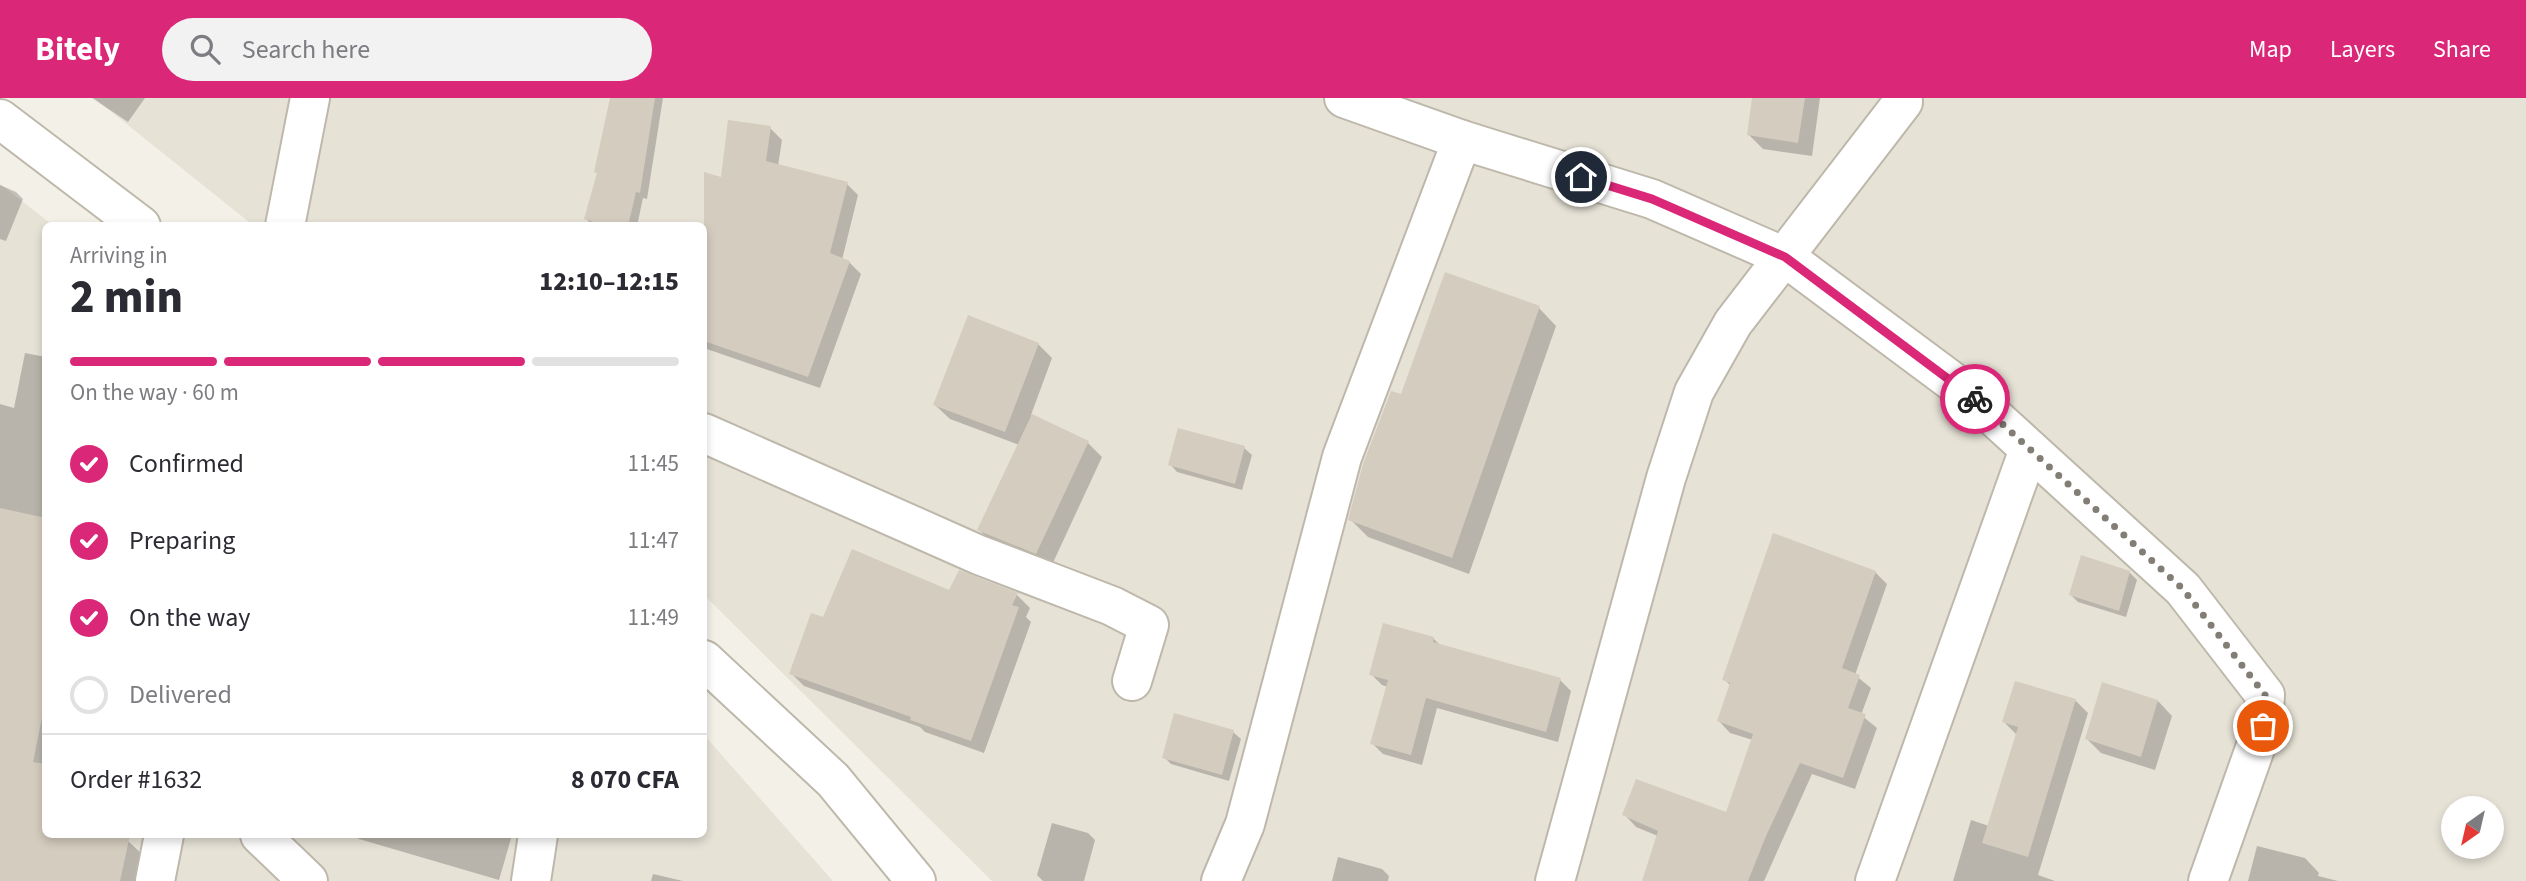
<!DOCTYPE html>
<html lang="en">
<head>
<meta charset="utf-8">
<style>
  body { margin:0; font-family:"Source Sans 3",sans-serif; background:#f2f2f3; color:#2b2b33; height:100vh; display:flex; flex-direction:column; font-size:26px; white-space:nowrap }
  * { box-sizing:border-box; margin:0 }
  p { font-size:23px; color:#7c7c81 }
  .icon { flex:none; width:38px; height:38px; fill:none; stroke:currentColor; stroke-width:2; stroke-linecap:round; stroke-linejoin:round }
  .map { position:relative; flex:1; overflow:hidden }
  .sheet { position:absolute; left:42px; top:124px; width:665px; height:616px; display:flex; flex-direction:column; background:#fff; border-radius:10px; box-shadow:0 4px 10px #0003 }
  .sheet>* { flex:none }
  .needle { width:46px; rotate:214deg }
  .buttons { position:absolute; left:2441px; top:698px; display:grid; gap:14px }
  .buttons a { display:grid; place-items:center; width:63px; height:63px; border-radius:50%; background:#fff; box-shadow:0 4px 10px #0003; font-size:35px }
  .pin { position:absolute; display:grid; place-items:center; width:60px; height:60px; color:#fff; margin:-30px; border:4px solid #fff; border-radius:50%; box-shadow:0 2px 7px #0007 }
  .courier { position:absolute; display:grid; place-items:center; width:70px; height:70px; margin:-35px; border:5px solid #db2777; border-radius:50%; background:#fff; color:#222; box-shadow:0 2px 9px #0007 }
  .headline em { font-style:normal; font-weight:800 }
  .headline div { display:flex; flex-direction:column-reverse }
  .headline { display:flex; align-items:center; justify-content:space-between; height:119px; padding:0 28px }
  h1 { font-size:46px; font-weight:800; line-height:52px }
  .bar { display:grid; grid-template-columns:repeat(4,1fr); gap:10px 7px; align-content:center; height:84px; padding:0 28px }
  .bar i { height:9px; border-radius:5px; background:#e1e1e2 }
  .bar .current { background:#db2777 }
  .bar p { grid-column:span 4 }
  .line { display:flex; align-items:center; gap:18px; padding:0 28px; border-top:2px solid #e1e1e2 }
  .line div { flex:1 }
  ol { padding:0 28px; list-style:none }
  li { display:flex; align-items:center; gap:21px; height:77px }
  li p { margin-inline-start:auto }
  li .icon { padding:7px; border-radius:50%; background:#db2777; color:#fff; stroke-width:4 }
  li:last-child { color:#7c7c81 }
  li i { width:38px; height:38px; border:4px solid #e1e1e2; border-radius:50% }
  header { display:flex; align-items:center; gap:42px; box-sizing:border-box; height:98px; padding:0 35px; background:#db2777; color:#fff }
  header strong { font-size:33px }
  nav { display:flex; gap:38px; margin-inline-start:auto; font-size:24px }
  .search { width:490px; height:63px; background:#f2f2f3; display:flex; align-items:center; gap:18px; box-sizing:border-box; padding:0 24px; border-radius:38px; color:#7c7c81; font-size:26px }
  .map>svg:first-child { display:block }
</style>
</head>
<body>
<header>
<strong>Bitely</strong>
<div class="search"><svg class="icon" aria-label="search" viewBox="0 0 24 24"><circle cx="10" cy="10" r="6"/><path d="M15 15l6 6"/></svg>Search here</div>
<nav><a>Map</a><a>Layers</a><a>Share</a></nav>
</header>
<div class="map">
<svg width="2526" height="783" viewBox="0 0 2526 783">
  <rect width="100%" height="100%" fill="#f3f0e8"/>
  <g fill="#e6e2d6" fill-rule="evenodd">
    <path d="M94,0H2526V783H992L704,497V128H254ZM2454,710H2492V749H2454Z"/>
    <path d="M0,86L54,128H46V737H704V637L833,783H0Z"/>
  </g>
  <g fill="#0003">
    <path d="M92,0H145L128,24Z"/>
    <path d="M612,0H663L647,101L643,100L637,128H593L586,121L598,76Z"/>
    <path d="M1754,0H1820L1812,58L1763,51L1749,37Z"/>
    <path d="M770,30L782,42L778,68L847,86L858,97L842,162L849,164L861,176L820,290L704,250V174L723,117Z"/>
    <path d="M0,87L16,94L23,101L6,143L0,141Z"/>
    <path d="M1539,210L1556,228L1469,476L1368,439L1350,421L1402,298Z"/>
    <path d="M1038,246L1052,260L1031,317L1088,345L1102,359L1051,469L994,446L979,432L1019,347L950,321L935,307Z"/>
    <path d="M25,255L46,259V737H99L128,743L142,756L136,783H0V306L14,310Z"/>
    <path d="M1244,350L1252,357L1242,392L1177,374L1170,366Z"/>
    <path d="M1875,474L1887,486L1855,577L1871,590L1861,617L1877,630L1855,691L1812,676L1764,783H1643L1658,738L1636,729L1625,717L1727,716L1753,642L1730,635L1719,623L1731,588L1724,581Z"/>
    <path d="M2129,474L2137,482L2126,519L2078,504L2071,497Z"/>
    <path d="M1017,497L1030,510L1026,519L1031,524L984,655L925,634L920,629L804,588L791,575L824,522Z"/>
    <path d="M1433,540L1442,549L1560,582L1571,593L1558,644L1437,610L1422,667L1383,656L1372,645L1388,589L1382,587L1371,576Z"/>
    <path d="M2016,585L2076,603L2088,615L2038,777L2055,783H1953L1971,722L1989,728L2017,637L2004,624Z"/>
    <path d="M2158,603L2172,618L2155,672L2101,655L2087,641Z"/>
    <path d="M1233,634L1241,641L1229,683L1171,666L1164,659Z"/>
    <path d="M1052,725L1088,735L1095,742L1084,783H1043L1037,777Z"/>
    <path d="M354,737H512L499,782L359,741Z"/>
    <path d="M2257,748L2305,760L2319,775L2318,778L2338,783H2248Z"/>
    <path d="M1338,759L1382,771L1389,778L1388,783H1332Z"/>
    <path d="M653,776L683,783H651Z"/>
  </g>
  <g fill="#d4ccbe">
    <path d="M610,0H655L640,95L636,94L628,128H606L584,121L597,75L594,74Z"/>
    <path d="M1752,0H1805L1798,45L1747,37Z"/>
    <path d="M728,22L771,28L766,63L848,84L830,155L850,163L808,279L704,243V74L721,79Z"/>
    <path d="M1445,174L1540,208L1452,460L1348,422L1363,366L1391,293L1401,296Z"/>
    <path d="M968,217L1039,245L1005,334L933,307Z"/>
    <path d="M1032,316L1089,343L1036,456L977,432Z"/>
    <path d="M1178,330L1245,348L1235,386L1168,367Z"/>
    <path d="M0,410L46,420V600L33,664L46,666V737H130L120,783H0Z"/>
    <path d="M1773,435L1876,473L1842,570L1860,577L1848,610L1866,616L1843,680L1800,665L1766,738L1748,783H1642L1658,733L1622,717L1636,681L1726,714L1753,636L1717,623L1730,585L1722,582Z"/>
    <path d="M852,451L949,492L959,472L1018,495L1012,507L1019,509L971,643L910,622L911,619L789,576L811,515L823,519Z"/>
    <path d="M2081,457L2130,473L2119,513L2069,497Z"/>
    <path d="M1383,525L1434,539L1433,544L1561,580L1546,634L1426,600L1411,657L1370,646L1388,582L1369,577Z"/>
    <path d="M2015,583L2076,601L2028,759L1982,745L2018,629L2002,624Z"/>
    <path d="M2102,584L2158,602L2141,659L2085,641Z"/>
    <path d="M1174,615L1234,632L1222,677L1162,660Z"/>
  </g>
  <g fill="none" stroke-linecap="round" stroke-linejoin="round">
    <defs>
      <g id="minor">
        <path d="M1344,0L1462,42L1652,101L1785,159L1969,296L2183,491L2265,597L2263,628L2208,783"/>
        <path d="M285,128L310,0"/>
        <path d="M704,335L979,457L1112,508L1149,527L1132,583"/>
        <path d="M260,737L308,783"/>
        <path d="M155,783L164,737"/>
        <path d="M531,783L538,737"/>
        <path d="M1221,783L1245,726L1342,359L1462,42"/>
        <path d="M1555,783L1666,380L1694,294L1733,225L1903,4"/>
        <path d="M1875,783L2029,351"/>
      </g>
      <g id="tertiary">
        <path d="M0,21L141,128"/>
        <path d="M704,562L833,682L916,783"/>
      </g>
    </defs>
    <use href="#minor" stroke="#beb8ab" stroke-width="42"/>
    <use href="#tertiary" stroke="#beb8ab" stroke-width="42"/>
    <use href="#minor" stroke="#fff" stroke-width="38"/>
    <use href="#tertiary" stroke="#fff" stroke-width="38"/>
  </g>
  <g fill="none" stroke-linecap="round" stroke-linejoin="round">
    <path stroke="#837e75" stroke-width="7" stroke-dasharray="0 12.6" d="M1975,301L2183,491L2265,597L2263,628"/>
    <path stroke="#db2777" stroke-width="9" d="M1581,79L1652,101L1785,159L1975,301"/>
  </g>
</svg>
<div class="buttons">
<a><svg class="needle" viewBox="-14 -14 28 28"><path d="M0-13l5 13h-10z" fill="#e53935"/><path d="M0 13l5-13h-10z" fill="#7c7c81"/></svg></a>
</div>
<div class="pin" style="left:2263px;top:628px;background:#ea580c"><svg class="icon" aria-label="bag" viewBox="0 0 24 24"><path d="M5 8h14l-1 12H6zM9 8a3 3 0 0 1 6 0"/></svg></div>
<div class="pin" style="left:1581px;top:79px;background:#1f2937"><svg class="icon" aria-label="home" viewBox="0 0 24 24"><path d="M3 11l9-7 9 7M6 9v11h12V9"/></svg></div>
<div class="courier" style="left:1975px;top:301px"><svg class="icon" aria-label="bike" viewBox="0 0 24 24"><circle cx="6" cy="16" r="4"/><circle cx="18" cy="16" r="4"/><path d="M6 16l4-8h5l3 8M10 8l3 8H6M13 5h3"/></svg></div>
<section class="sheet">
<div class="headline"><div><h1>2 min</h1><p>Arriving in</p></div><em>12:10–12:15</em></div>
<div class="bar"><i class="current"></i><i class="current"></i><i class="current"></i><i></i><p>On the way · 60 m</p></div>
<ol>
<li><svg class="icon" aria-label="check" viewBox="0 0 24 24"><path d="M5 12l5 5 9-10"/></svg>Confirmed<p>11:45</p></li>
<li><svg class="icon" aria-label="check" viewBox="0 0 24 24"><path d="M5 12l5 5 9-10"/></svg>Preparing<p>11:47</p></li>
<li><svg class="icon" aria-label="check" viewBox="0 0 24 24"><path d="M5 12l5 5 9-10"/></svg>On the way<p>11:49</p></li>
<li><i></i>Delivered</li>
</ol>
<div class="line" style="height:91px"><div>Order #1632</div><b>8 070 CFA</b></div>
</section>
</div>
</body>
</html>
